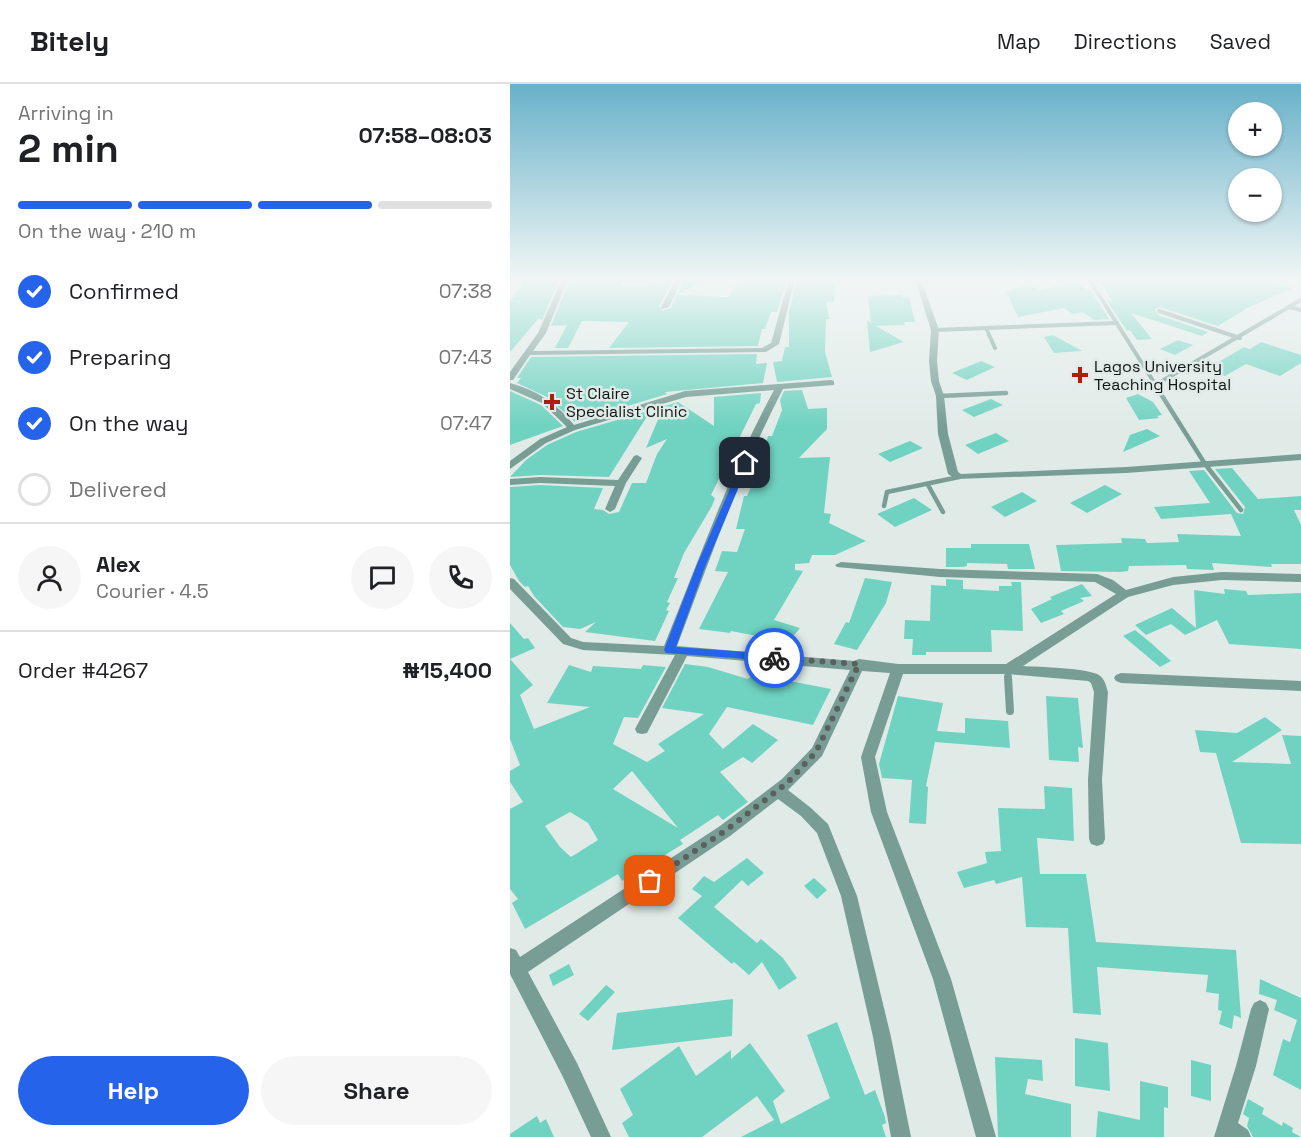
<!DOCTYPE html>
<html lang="en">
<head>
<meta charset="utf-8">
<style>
  body { margin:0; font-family:"Space Grotesk",sans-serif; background:#f6f6f6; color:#202124; height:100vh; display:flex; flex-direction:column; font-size:22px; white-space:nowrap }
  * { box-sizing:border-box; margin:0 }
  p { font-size:20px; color:#757577 }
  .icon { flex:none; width:33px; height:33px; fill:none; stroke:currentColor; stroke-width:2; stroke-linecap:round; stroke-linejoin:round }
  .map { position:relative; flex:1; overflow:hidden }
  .sheet { display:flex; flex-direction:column; background:#fff; width:510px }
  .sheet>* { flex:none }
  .controls { position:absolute; left:718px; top:18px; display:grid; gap:12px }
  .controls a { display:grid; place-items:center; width:54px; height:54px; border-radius:50%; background:#fff; box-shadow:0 2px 4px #0004; font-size:30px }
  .pin { position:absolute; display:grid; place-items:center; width:51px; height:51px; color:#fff; margin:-26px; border-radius:12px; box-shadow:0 3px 9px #0006 }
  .courier { position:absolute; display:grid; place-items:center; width:60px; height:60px; margin:-30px; border:4px solid #2563eb; border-radius:50%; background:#fff; color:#222; box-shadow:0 2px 8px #0007 }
  .summary em { font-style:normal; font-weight:700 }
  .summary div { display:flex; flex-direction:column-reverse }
  .summary { display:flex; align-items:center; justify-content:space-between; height:102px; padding:0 18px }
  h1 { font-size:39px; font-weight:700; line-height:45px }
  .bar { display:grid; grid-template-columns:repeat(4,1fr); gap:9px 6px; align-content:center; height:72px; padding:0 18px }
  .bar i { height:8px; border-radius:4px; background:#e0e0e0 }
  .bar .selected { background:#2563eb }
  .bar p { grid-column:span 4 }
  .line { display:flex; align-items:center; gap:15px; padding:0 18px; border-top:2px solid #e0e0e0 }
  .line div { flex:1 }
  .round { display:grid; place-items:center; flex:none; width:63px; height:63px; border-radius:32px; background:#f6f6f6 }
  ol { padding:0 18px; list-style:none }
  li { display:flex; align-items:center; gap:18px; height:66px }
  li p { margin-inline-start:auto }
  li .icon { padding:6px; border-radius:50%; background:#2563eb; color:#fff; stroke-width:4 }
  li:last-child { color:#757577 }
  li i { width:33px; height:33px; border:3px solid #e0e0e0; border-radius:50% }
  .primary-button { display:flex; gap:12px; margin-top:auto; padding:12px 18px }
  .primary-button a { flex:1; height:69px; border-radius:36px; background:#2563eb; color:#fff; font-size:24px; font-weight:700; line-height:69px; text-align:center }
  .primary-button a+a { background:#f6f6f6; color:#202124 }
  header { display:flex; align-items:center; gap:36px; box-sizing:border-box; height:84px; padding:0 30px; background:#fff; border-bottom:2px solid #e0e0e0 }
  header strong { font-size:28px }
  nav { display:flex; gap:33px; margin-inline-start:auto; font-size:21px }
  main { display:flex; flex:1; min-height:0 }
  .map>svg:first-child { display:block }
</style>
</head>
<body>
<header>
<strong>Bitely</strong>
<nav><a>Map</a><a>Directions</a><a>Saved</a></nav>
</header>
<main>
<section class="sheet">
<div class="summary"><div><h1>2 min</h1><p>Arriving in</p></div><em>07:58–08:03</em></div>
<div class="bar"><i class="selected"></i><i class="selected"></i><i class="selected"></i><i></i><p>On the way · 210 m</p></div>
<ol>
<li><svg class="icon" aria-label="check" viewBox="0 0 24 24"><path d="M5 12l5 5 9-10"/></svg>Confirmed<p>07:38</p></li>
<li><svg class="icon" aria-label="check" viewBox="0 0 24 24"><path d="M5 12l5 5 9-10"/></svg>Preparing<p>07:43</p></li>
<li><svg class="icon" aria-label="check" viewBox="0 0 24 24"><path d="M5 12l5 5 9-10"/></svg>On the way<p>07:47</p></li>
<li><i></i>Delivered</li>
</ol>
<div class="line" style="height:108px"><a class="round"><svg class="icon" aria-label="person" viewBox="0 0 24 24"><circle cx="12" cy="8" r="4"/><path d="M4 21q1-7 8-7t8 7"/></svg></a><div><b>Alex</b><p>Courier · 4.5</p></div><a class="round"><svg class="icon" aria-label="chat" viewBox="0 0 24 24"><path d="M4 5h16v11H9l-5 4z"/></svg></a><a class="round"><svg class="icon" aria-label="phone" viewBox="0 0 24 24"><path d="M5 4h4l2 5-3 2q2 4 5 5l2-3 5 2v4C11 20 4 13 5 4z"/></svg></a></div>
<div class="line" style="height:78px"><div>Order #4267</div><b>₦15,400</b></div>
<div class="primary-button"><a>Help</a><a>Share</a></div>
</section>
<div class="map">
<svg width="791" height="1053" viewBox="0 0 791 1053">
  <rect width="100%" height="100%" fill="#e0ebe8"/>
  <g fill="#70d3c1" fill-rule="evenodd">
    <path d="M16,195H47L46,198H48L32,236L29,234L0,268V217Z"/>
    <path d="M67,195H114L111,202L145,200L146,198H151V195H164L149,222L153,227L161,224L167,211L218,213L230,195H277L267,228H261L255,245H252L248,262L99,264L119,238L72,237L58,264H45L57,241L41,242L59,197Z"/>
    <path d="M174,195H199L168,210Z"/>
    <path d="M287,195H325L324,218H316L319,235H316L315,268L322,293L267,298L263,278L272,277L275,263H279V228Z"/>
    <path d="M589,195H755L783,204L739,223L708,242L650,223L645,225L648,231L698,248L692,252L621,229L642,255L627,256L620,246L617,247L596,215L603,218Z"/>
    <path d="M564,198L582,208L599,235L584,236L573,228L563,230L554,224L508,233L496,208L518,201L531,206Z"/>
    <path d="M392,211V213H399L405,238H394L395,241L366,242L394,258L360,268L357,236L361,239L358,212Z"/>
    <path d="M543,251L572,267L544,269L534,253Z"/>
    <path d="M668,256L683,261L665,271L650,265Z"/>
    <path d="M751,258L791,271V279L770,292L736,280L715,292L697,285L734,263L740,265Z"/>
    <path d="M247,270L246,280L257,279L253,299L155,308L157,310L65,338L37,313L7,299L11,294H7L21,273Z"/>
    <path d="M471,277L485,283L457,296L442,289Z"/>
    <path d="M292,306L298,325L317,324V345L289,374L320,373L314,429L321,430L319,439L356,457L325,471H302L299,479L285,480V486L293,487L264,536L290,544L280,556L250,548L247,552L221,547L220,549L189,545L218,488L205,487L212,467L227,468L235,445H226L234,412H237L249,386L258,352H262L272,326L270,316L274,307Z"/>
    <path d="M0,307L31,321L53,342L0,361Z"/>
    <path d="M251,309L250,319L246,320L201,411L205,414L202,422L174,469L164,494H168L157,518L160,519L156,526L159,527L145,557L75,548L86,538L70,545L53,543L24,512L18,502L15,503L9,497L0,481V403L30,401L93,404L84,425L93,426L99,430L109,428L122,399H136L147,370L157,355L136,364L152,326L148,324L168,318L204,342V313Z"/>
    <path d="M628,310L643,318L652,331L647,332L649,334L629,336L616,314Z"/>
    <path d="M481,315L493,321L464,333L452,326Z"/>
    <path d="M141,326L99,393L30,391L0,393L16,376L37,361L66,348Z"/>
    <path d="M637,345L650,352L613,368L620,351Z"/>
    <path d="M486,349L499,357L468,370L455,361Z"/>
    <path d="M400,357L413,364L380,378L368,370Z"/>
    <path d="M722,384L748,415L791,412V426H784L791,441V480H761L762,483L702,479L704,486L677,485L676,481L619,482L618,487L611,488L551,487L546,461L612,459L611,454L635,455L637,459L669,458L667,450L731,452L721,430L651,435L644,423L700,419L679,387L694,386L727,429L733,430L735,423L705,385Z"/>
    <path d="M595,401L612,410L577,429L560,419Z"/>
    <path d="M512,408L527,417L495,433L481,423Z"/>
    <path d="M404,414L422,426L385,443L367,430Z"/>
    <path d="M461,460H519L525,485H498L497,480L457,479V482L453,483H436V464H461Z"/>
    <path d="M355,494L382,498L376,519L347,566L324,560L336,538L339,539Z"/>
    <path d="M436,495L453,496V505L489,507V502H502L501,498H511L513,547L481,546L482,568H416V571H402L403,555H394L395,536L420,537L421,501L436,502Z"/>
    <path d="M572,500L582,512L570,514L574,517L551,527L554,530L531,539L521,525L542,515L540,513Z"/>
    <path d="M714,505L736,507L738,511L791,509V565L719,560L707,536L675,551L661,540L636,551L625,541L662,524L686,544L684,506L715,510Z"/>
    <path d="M0,539L14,555L18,554L25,564L0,575Z"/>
    <path d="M625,546L641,559L661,577L650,583L613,552Z"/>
    <path d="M0,575L23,601L10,611L24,645L80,623L37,619L59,581L81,588L83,582L131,585L133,581L156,583L128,634L114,633L103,660L137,678L155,667L148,660L194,630L152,624L175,580L198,583L238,595L243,590L321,605L303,641L217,623L199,650L213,665L243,640L268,656L242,679L233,673L210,688L238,718L213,736L208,731L170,756L173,760L112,797L108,790L15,845L2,819L8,815L0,805V725L13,718L0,698V687L10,681L0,655ZM122,687L168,744L103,705ZM60,728L78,739L88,756L61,773L50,763L35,742Z"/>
    <path d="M388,612L433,619L427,647L455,649V634L498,637L500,664L425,658L416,702L418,703L416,740L399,739L402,696L372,694L369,680Z"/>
    <path d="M536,612L568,614L573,664L568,663L569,678L539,676Z"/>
    <path d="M755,633L772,646L722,678L781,680L772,651L791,652V760L731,759L706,669L690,668L685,646L727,649Z"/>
    <path d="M534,702L562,704L564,757L527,754L530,790H576L586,858L726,866L731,934L724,931L722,945L709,940L712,927L708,926L709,910L696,908L698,891L587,883L591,931L563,929L558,844L516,843L512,793L486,800L484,796L454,804L447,788L477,779L475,768L491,767L488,724L535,725Z"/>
    <path d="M237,774L254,789L238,802L232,796L204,823L247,859L251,855L273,874L287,894L269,906L252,878L239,891L224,878L222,880L168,834L192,812L182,805L194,792L204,798Z"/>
    <path d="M304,794L317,806L307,815L294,802Z"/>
    <path d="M59,880L64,891L43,902L39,891Z"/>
    <path d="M750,895L791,914V1006L763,991L773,955L780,958L787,936L764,926L767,916L749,910Z"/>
    <path d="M96,901L105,908L78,937L69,930Z"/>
    <path d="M223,915L222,952L102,966L107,929Z"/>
    <path d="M327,938L355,1011L365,1006L375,1033L376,1039L372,1041L376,1053H231L264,1036L247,1012L192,1053H119L112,1039L123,1031L110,1005L169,962L186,992L221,966V975L240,959L275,1007L263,1017L271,1040L320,1014L297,951Z"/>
    <path d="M565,954L598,959L600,1007L565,1002Z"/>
    <path d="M485,973L532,976L533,997L518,995L515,1010L561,1020V1053H488Z"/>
    <path d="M681,976L701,981V1017L681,1012Z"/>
    <path d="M630,997L658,1003V1024L654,1023V1053H586L588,1027L630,1036Z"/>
    <path d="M738,1015L754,1024L752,1030L772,1042L773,1038L783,1044L782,1048L791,1053H743L737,1042L739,1034L733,1030Z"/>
    <path d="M27,1032L30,1039L36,1035L44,1053H0V1050Z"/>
  </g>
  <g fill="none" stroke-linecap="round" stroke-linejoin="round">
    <g stroke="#779d95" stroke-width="4">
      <path d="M579,195L645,300"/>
      <path d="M649,227L730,254"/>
      <path d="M476,244L485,264"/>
      <path d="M425,246L606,239"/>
      <path d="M647,300L791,216"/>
    </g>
    <g stroke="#779d95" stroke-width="4.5">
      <path d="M644,299L695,380L731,426"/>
      <path d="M646,301L650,299"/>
      <path d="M430,312L496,309"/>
      <path d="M418,401L433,428"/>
      <path d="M374,422L377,408L449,393"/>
    </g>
    <path stroke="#779d95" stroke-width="6" d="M498,585V595"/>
    <path stroke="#779d95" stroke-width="8" d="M498,593L500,627"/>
    <g fill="#779d95" fill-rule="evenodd">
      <path d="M52,195H58L36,249L23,267L252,264L261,259L279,195H285L269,260L256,268L20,271L3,296H0V288L28,249Z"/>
      <path d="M166,195H172L159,223L152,225L151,223Z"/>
      <path d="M405,195H411L429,246L427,277L429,297L434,312L438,350L448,388L451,390L616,383L791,370V376L616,389L446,395L438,390L428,350L426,312L421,297L419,277L421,246Z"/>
      <path d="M778,221L791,224V228L778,225Z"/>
      <path d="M321,296L324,297V301L273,305C230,387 200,476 167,562L344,577L349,575L388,580H496L606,510L585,498L430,493L327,483L325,481L331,478L430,485L587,490L603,496L616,506L663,493L712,488L791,490V498L712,496L663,501L618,513L513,582C528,583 578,584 589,591C595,595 596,602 598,608L592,696L595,755L593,760L587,762L581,760L579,755L578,696L584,608L581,599L578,597L498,590H393L365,673L377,728L441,895L486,1053H466L423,895L361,728L351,673L380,589L352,587L312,672L278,706L301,724L318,740L347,812L381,953L401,1053H381L363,953L331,812L307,749L291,732L268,715L220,752L18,888L67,979L101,1053H81L53,993L0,890V864L6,866L10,873L210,742L272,695L302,664L340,586L177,572L137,649L132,650L127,649L125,645L165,571L73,566L53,560L0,505V494L4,495L61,554L73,558L154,562C189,476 220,387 264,306L176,313L65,346L36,359L0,385V377L30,355L57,343L32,319L0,305V299C26,306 47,319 64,341L175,307Z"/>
      <path d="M127,371L132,374L116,399L105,425L100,428L95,425L105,402L30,399L0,401V395L30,393L108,396L124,372Z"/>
      <path d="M611,589L791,597V607L611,599L606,597L604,594L606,591Z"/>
      <path d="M750,916L756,919L759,925L746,982L728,1039L738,1046L741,1053H704L726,982L741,925L744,919Z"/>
    </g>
  </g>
  <linearGradient id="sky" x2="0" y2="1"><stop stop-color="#68b1c9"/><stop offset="0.57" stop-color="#f1f6f5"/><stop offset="1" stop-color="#f1f6f5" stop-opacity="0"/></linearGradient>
  <rect width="791" height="342" fill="url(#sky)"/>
  <path fill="#2563eb" d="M232,377L239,379L195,483L166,563L264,570L269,574L264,577L156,569L154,566L186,483Z"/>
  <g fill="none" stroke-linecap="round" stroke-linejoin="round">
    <path stroke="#59605e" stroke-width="6" stroke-dasharray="0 10.8" d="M140,797L215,747L277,699L306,668L349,580L264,574"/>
  </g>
  <g fill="#ad1d0e" stroke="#e0ebe8" stroke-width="2">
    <path d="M567 282h6v6h6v6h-6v6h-6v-6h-6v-6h6z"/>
    <path d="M39 309h6v6h6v6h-6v6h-6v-6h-6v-6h6z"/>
  </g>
  <g text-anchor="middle" stroke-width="5" stroke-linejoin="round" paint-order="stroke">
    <g font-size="16" fill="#111514" stroke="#e0ebe8" text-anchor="start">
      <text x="584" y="288">Lagos University<tspan x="584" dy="18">Teaching Hospital</tspan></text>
      <text x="56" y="315">St Claire<tspan x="56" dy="18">Specialist Clinic</tspan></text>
    </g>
  </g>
</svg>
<div class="controls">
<a>+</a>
<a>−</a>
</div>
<div class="pin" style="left:140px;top:797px;background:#ea580c"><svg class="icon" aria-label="bag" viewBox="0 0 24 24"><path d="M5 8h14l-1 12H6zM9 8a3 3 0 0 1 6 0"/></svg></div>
<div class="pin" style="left:235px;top:379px;background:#1f2937"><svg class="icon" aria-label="home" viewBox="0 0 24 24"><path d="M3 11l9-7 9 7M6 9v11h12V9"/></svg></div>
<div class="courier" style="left:264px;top:574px"><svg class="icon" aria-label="bike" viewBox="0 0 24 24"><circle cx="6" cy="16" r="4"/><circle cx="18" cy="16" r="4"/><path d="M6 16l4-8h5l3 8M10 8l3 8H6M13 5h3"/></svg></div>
</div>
</main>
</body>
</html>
